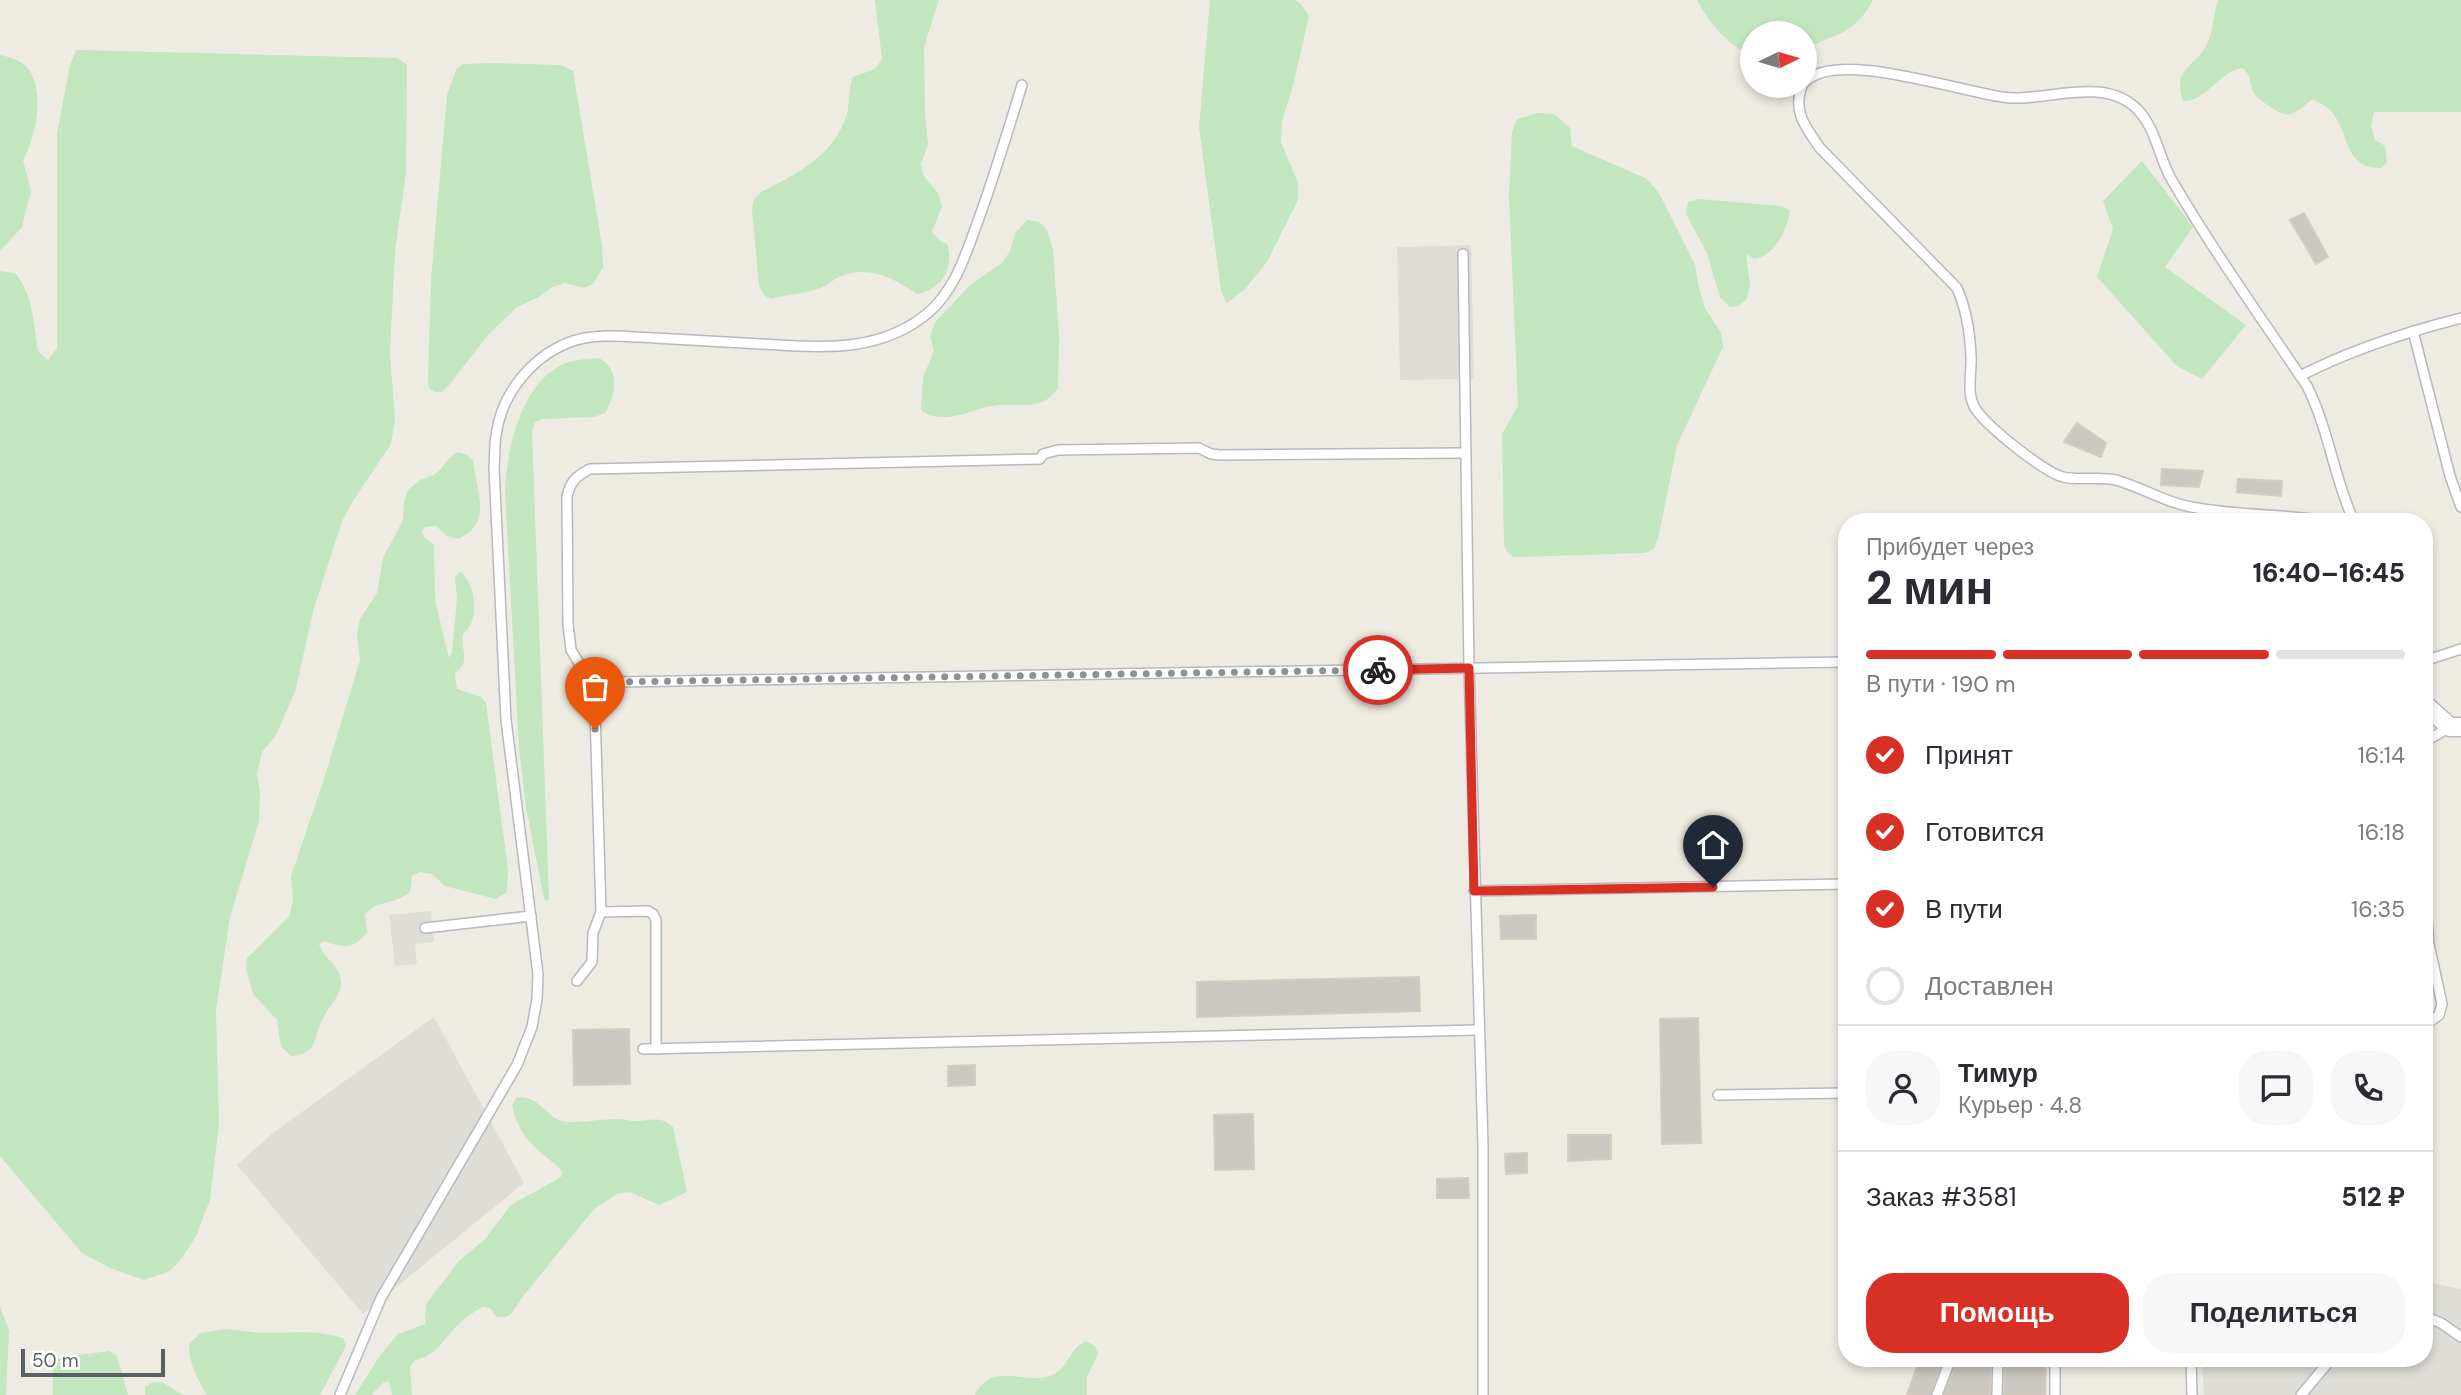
<!DOCTYPE html>
<html lang="ru">
<head>
<meta charset="utf-8">
<style>
  body { margin:0; font-family:"DM Sans",sans-serif; background:#f7f7f7; color:#2b2b33; height:100vh; display:flex; flex-direction:column; font-size:26px; white-space:nowrap }
  * { box-sizing:border-box; margin:0 }
  p { font-size:23px; color:#7c7c81 }
  .icon { flex:none; width:38px; height:38px; fill:none; stroke:currentColor; stroke-width:2; stroke-linecap:round; stroke-linejoin:round }
  .map { position:relative; flex:1; overflow:hidden }
  .details { position:absolute; left:1838px; top:513px; width:595px; height:854px; display:flex; flex-direction:column; background:#fff; border-radius:28px; box-shadow:0 4px 10px #0003 }
  .details>* { flex:none }
  .needle { width:46px; rotate:85deg }
  .controls { position:absolute; left:1740px; top:21px; display:grid; gap:14px }
  .controls a { display:grid; place-items:center; width:77px; height:77px; border-radius:50%; background:#fff; box-shadow:0 4px 10px #0003; font-size:35px }
  .scale { position:absolute; left:21px; bottom:18px; width:144px; box-sizing:border-box; padding-left:7px; border:4px solid #5b6064; border-top:0; font-size:19px; line-height:24px; white-space:nowrap; color:#5b6064; -webkit-text-stroke:5px #fff; paint-order:stroke }
  .pin { position:absolute; display:grid; place-items:center; width:60px; height:60px; color:#fff; margin:-72px -30px; border-radius:50% 50% 50% 0; rotate:-45deg; box-shadow:0 0 7px #0007 }
  .pin .icon { rotate:45deg }
  .courier { position:absolute; display:grid; place-items:center; width:70px; height:70px; margin:-35px; border:5px solid #d93025; border-radius:50%; background:#fff; color:#222; box-shadow:0 2px 9px #0007 }
  .overview em { font-style:normal; font-weight:800 }
  .overview div { display:flex; flex-direction:column-reverse }
  .overview { display:flex; align-items:center; justify-content:space-between; height:119px; padding:0 28px }
  h1 { font-size:46px; font-weight:800; line-height:52px }
  .bar { display:grid; grid-template-columns:repeat(4,1fr); gap:10px 7px; align-content:center; height:84px; padding:0 28px }
  .bar i { height:9px; border-radius:5px; background:#e1e1e2 }
  .bar .current { background:#d93025 }
  .bar p { grid-column:span 4 }
  .line { display:flex; align-items:center; gap:18px; padding:0 28px; border-top:2px solid #e1e1e2 }
  .line div { flex:1 }
  .round { display:grid; place-items:center; flex:none; width:74px; height:74px; border-radius:28px; background:#f7f7f7 }
  ol { padding:0 28px; list-style:none }
  li { display:flex; align-items:center; gap:21px; height:77px }
  li p { margin-inline-start:auto }
  li .icon { padding:7px; border-radius:50%; background:#d93025; color:#fff; stroke-width:4 }
  li:last-child { color:#7c7c81 }
  li i { width:38px; height:38px; border:4px solid #e1e1e2; border-radius:50% }
  .action { display:flex; gap:14px; margin-top:auto; padding:14px 28px }
  .action a { flex:1; height:80px; border-radius:28px; background:#d93025; color:#fff; font-size:28px; font-weight:800; line-height:80px; text-align:center }
  .action a+a { background:#f7f7f7; color:#2b2b33 }
  .map>svg:first-child { display:block }
</style>
</head>
<body>
<div class="map">
<svg width="2461" height="1395" viewBox="0 0 2461 1395">
  <rect width="100%" height="100%" fill="#eeebe3"/>
  <g fill="#dfddd7">
    <path d="M1471,245L1474,379L1400,380L1397,247Z"/>
    <path d="M431,911L434,942L415,944L417,964L395,966L389,915Z"/>
    <path d="M434,1017L524,1183L363,1314L237,1165L274,1132Z"/>
    <path d="M2424,1273L2436,1284L2461,1289V1395H2204L2202,1358H2424Z"/>
  </g>
  <g fill="#c2e6bf">
    <path d="M875,0H939L927,37L924,50L925,114L928,144L921,164L923,175L938,193L942,206L932,232L939,240L947,244C955,268 941,290 917,294C894,278 868,264 839,277C832,280 828,286 820,288C805,294 788,294 771,299L765,296L759,286L752,209L754,199L761,192C795,175 830,158 845,120C851,106 847,91 853,77L875,69L882,59Z"/>
    <path d="M1210,0H1294L1300,3L1309,16L1293,86L1282,121L1281,142L1298,183V200L1267,262L1244,290L1227,303L1221,291L1199,127Z"/>
    <path d="M1697,0H1873C1856,33 1835,35 1804,49V33H1752V57C1728,44 1710,25 1697,0Z"/>
    <path d="M2218,0H2461V112H2374L2371,126L2375,140L2385,146L2387,162L2381,168C2334,169 2356,112 2312,100C2295,112 2291,121 2272,108C2266,103 2258,100 2254,93C2248,82 2253,79 2243,68C2218,71 2208,101 2183,101C2172,66 2195,69 2207,44C2214,31 2213,14 2218,0Z"/>
    <path d="M76,50L397,58L407,65L406,173L395,251L390,353L395,419L391,444L353,501L342,521L314,608L295,692L275,737L262,752L257,774L260,793L259,821L230,917L216,1010L219,1124L210,1200L196,1236L182,1258L170,1271L144,1280L110,1268L82,1253L0,1156V271L15,273C33,294 34,325 38,351L48,360L57,348V133L70,65Z"/>
    <path d="M0,55C10,57 23,61 29,70C45,94 36,137 23,160L31,191L22,227L0,251Z"/>
    <path d="M494,63L560,65L573,71L602,245L603,267L593,284L583,288L565,283L552,287L539,297L517,307L488,335L449,385L442,392H435L429,388L428,381L431,278L447,95L457,68L464,64Z"/>
    <path d="M1538,113L1554,114L1570,128L1572,146L1647,179L1659,193L1695,265L1699,288L1705,308L1721,333L1723,347L1677,445L1658,539L1654,548L1646,553L1514,557L1507,552L1504,545L1502,434L1518,406L1509,196L1512,132L1517,119Z"/>
    <path d="M2142,161L2193,227L2165,267L2246,325L2202,379L2177,366L2097,277L2113,229L2103,201Z"/>
    <path d="M1699,199L1781,206L1790,210C1788,229 1775,256 1754,259L1746,254L1750,285L1747,299L1738,306L1730,307L1720,297L1707,253L1686,214L1688,202Z"/>
    <path d="M1027,220L1039,222L1047,230L1053,250L1059,335L1058,388C1054,394 1049,399 1042,402C1029,407 1012,404 999,405C974,407 943,428 921,410L923,378L934,350L930,336L935,322L970,285L1002,263L1010,251L1015,233Z"/>
    <path d="M599,358C620,368 616,396 605,413L594,417L543,419L535,422L532,431L549,899L547,901L544,899L526,807L519,748L505,491C507,449 520,387 561,365C572,359 587,359 599,358Z"/>
    <path d="M458,452L467,455L473,460C476,492 494,523 458,539L447,536L436,526L426,527L422,530L424,537L434,545L435,600L449,658L452,652L457,599L455,577L460,572C477,583 480,622 463,634C460,652 472,660 455,673L457,689L481,697L486,703L508,870L507,892L496,899L445,886L432,874L420,872L412,876L410,892C395,905 379,899 365,914L367,932C354,950 344,948 324,941L319,944C324,959 340,965 341,982C342,996 326,1009 321,1022C318,1029 316,1041 311,1048C305,1054 298,1056 291,1056L281,1046L277,1020L253,994L246,969L247,958L289,917L293,900L291,876L325,776L360,660L357,634L360,619L377,593L383,558L403,520L404,502L408,490L420,480L432,476L441,469L449,458Z"/>
    <path d="M517,1097C544,1097 546,1121 568,1122C584,1123 600,1119 617,1119C622,1118 627,1121 632,1121C649,1122 659,1114 673,1127L687,1192L659,1205L630,1192L617,1194L594,1209L524,1295L511,1314L506,1317H496L490,1308L483,1307C475,1311 467,1316 460,1323C442,1339 440,1354 414,1361L410,1368L412,1395H392L389,1381L383,1383L371,1395H355L381,1354L398,1334L425,1324L426,1304L459,1261L485,1239L511,1205L561,1177L563,1171C538,1149 520,1141 512,1105Z"/>
    <path d="M0,1307L9,1331L6,1395H0Z"/>
    <path d="M225,1329C242,1330 259,1334 276,1333C299,1332 321,1331 343,1338L346,1346L320,1395H207C197,1379 189,1364 189,1344L200,1333Z"/>
    <path d="M1086,1341L1095,1346L1098,1354L1087,1377V1395H975C992,1360 1023,1385 1050,1376C1068,1370 1069,1348 1086,1341Z"/>
    <path d="M109,1351L117,1356L128,1395H53V1366L57,1358Z"/>
    <path d="M162,1382L183,1395H145V1387L151,1383Z"/>
  </g>
  <g fill="#cbc7c2" stroke="#d3ccc1" stroke-width="2">
    <path d="M2304,213L2328,257L2316,264L2290,220Z"/>
    <path d="M2077,423L2106,443L2101,457L2064,442Z"/>
    <path d="M2162,469L2203,471L2199,487L2161,485Z"/>
    <path d="M2238,479L2282,481L2281,496L2237,492Z"/>
    <path d="M1536,915V939H1501L1500,916Z"/>
    <path d="M1419,977L1420,1011L1197,1017V982Z"/>
    <path d="M1698,1018L1701,1143L1662,1144L1660,1019Z"/>
    <path d="M629,1029L630,1084L574,1085L573,1030Z"/>
    <path d="M975,1065V1085L948,1086V1066Z"/>
    <path d="M1253,1114L1254,1169L1215,1170L1214,1115Z"/>
    <path d="M1568,1135H1611V1159L1568,1161Z"/>
    <path d="M1527,1153V1173L1506,1174L1505,1154Z"/>
    <path d="M1468,1178L1469,1198H1437V1179Z"/>
    <path d="M1920,1358H1944L1930,1395H1907Z"/>
    <path d="M1958,1358H1991L1990,1395H1944Z"/>
    <path d="M2005,1358H2046L2045,1395H2004Z"/>
  </g>
  <g fill="none" stroke-linecap="round" stroke-linejoin="round">
    <defs>
      <g id="service">
        <path d="M1804,83C1836,47 1964,94 2010,98C2051,100 2105,76 2138,110C2157,130 2159,160 2173,182C2214,252 2262,319 2307,386C2329,430 2334,478 2354,522"/>
        <path d="M1802,86C1792,111 1806,128 1820,148L1957,288C1967,311 1970,332 1971,356C1972,373 1966,393 1975,408C1986,426 2044,472 2063,477C2080,481 2099,476 2116,480C2144,488 2168,504 2197,508C2242,516 2289,514 2335,522"/>
        <path d="M1463,254L1469,668L1483,1146V1395"/>
        <path d="M2413,331L2450,476L2461,507"/>
        <path d="M2300,376C2350,350 2406,332 2461,318"/>
        <path d="M1465,453L1220,455L1211,454L1199,448L1058,450L1043,454L1040,459L590,469C576,476 570,482 567,497L568,624L571,650L584,671L594,677L618,682L1846,662"/>
        <path d="M2424,661L2461,649"/>
        <path d="M594,677L601,912L648,911L653,914L656,920V1049"/>
        <path d="M2424,742L2450,727"/>
        <path d="M2424,882L2429,944L2442,1004L2439,1015L2424,1026"/>
        <path d="M1474,891L1846,884"/>
        <path d="M425,928L531,916"/>
        <path d="M577,981L592,962L593,933L601,912"/>
        <path d="M643,1049L1478,1030"/>
        <path d="M1718,1095L1846,1093"/>
        <path d="M2424,1316L2441,1323L2461,1337"/>
        <path d="M2191,1358L2192,1395"/>
        <path d="M340,1395L381,1298L517,1065L532,1027L537,999L538,974L506,720L494,468C495,458 494,447 496,436C501,393 534,353 576,340C601,333 630,337 655,338C691,340 726,342 761,344C820,347 879,354 928,313C955,290 966,254 978,221C994,177 1008,131 1022,85"/>
        <path d="M1937,1395L1951,1358"/>
        <path d="M1997,1395L1998,1358"/>
        <path d="M2055,1395V1358"/>
        <path d="M2301,1395L2332,1358"/>
      </g>
      <path id="minor" d="M2424,704L2450,727H2461"/>
    </defs>
    <use href="#service" stroke="#b6b9bd" stroke-width="12"/>
    <use href="#minor" stroke="#b6b9bd" stroke-width="21"/>
    <use href="#service" stroke="#fff" stroke-width="9"/>
    <use href="#minor" stroke="#fff" stroke-width="18"/>
  </g>
  <g fill="none" stroke-linecap="round" stroke-linejoin="round">
    <path stroke="#8e9190" stroke-width="7" stroke-dasharray="0 12.6" d="M595,729L594,677L618,682L1378,670"/>
    <path stroke="#d93025" stroke-width="9" d="M1378,670L1469,668L1474,891L1713,887"/>
  </g>
</svg>
<div class="controls">
<a><svg class="needle" viewBox="-14 -14 28 28"><path d="M0-13l5 13h-10z" fill="#e53935"/><path d="M0 13l5-13h-10z" fill="#7c7c81"/></svg></a>
</div>
<div class="scale">50 m</div>
<div class="pin" style="left:595px;top:729px;background:#ea580c"><svg class="icon" aria-label="bag" viewBox="0 0 24 24"><path d="M5 8h14l-1 12H6zM9 8a3 3 0 0 1 6 0"/></svg></div>
<div class="pin" style="left:1713px;top:887px;background:#1f2937"><svg class="icon" aria-label="home" viewBox="0 0 24 24"><path d="M3 11l9-7 9 7M6 9v11h12V9"/></svg></div>
<div class="courier" style="left:1378px;top:670px"><svg class="icon" aria-label="bike" viewBox="0 0 24 24"><circle cx="6" cy="16" r="4"/><circle cx="18" cy="16" r="4"/><path d="M6 16l4-8h5l3 8M10 8l3 8H6M13 5h3"/></svg></div>
<section class="details">
<div class="overview"><div><h1>2 мин</h1><p>Прибудет через</p></div><em>16:40–16:45</em></div>
<div class="bar"><i class="current"></i><i class="current"></i><i class="current"></i><i></i><p>В пути · 190 m</p></div>
<ol>
<li><svg class="icon" aria-label="check" viewBox="0 0 24 24"><path d="M5 12l5 5 9-10"/></svg>Принят<p>16:14</p></li>
<li><svg class="icon" aria-label="check" viewBox="0 0 24 24"><path d="M5 12l5 5 9-10"/></svg>Готовится<p>16:18</p></li>
<li><svg class="icon" aria-label="check" viewBox="0 0 24 24"><path d="M5 12l5 5 9-10"/></svg>В пути<p>16:35</p></li>
<li><i></i>Доставлен</li>
</ol>
<div class="line" style="height:126px"><a class="round"><svg class="icon" aria-label="person" viewBox="0 0 24 24"><circle cx="12" cy="8" r="4"/><path d="M4 21q1-7 8-7t8 7"/></svg></a><div><b>Тимур</b><p>Курьер · 4.8</p></div><a class="round"><svg class="icon" aria-label="chat" viewBox="0 0 24 24"><path d="M4 5h16v11H9l-5 4z"/></svg></a><a class="round"><svg class="icon" aria-label="phone" viewBox="0 0 24 24"><path d="M5 4h4l2 5-3 2q2 4 5 5l2-3 5 2v4C11 20 4 13 5 4z"/></svg></a></div>
<div class="line" style="height:91px"><div>Заказ #3581</div><b>512 ₽</b></div>
<div class="action"><a>Помощь</a><a>Поделиться</a></div>
</section>
</div>
</body>
</html>
